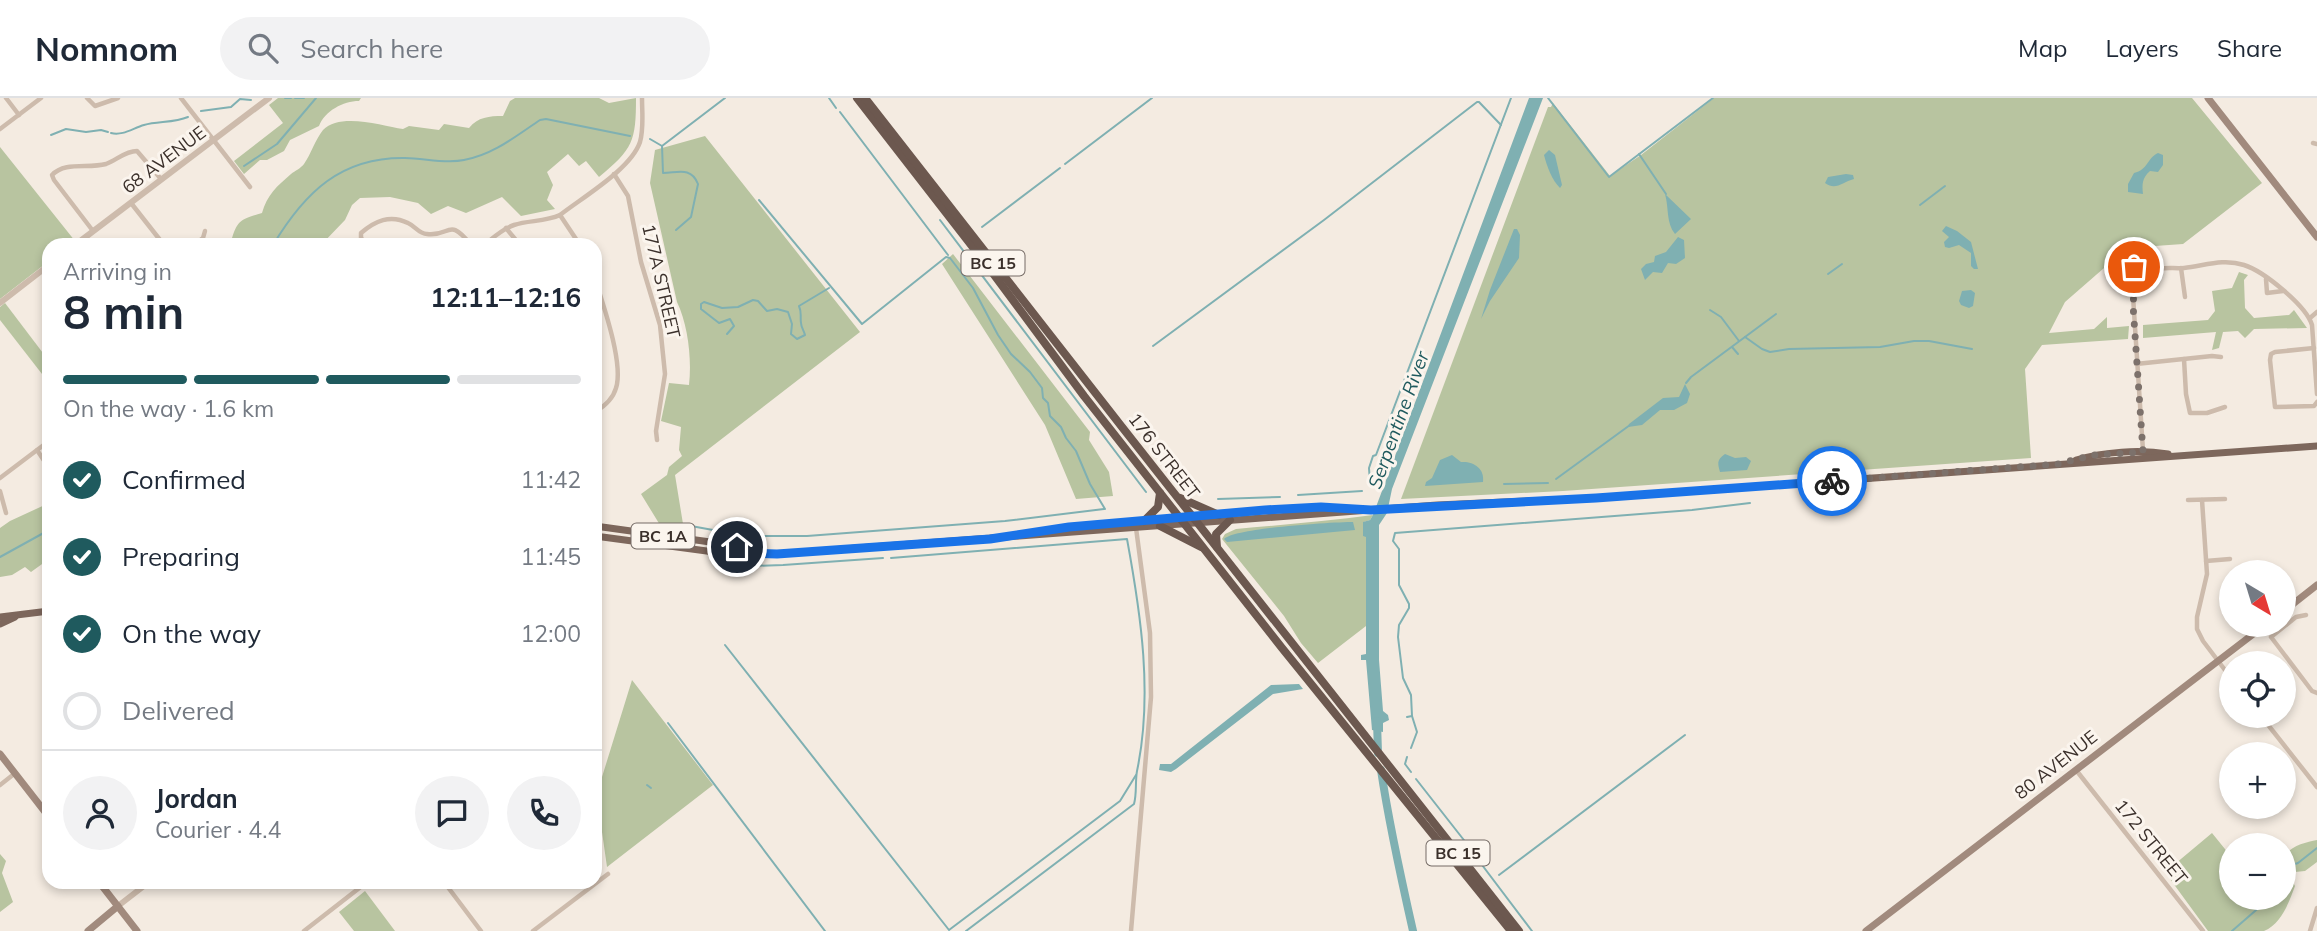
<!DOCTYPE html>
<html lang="en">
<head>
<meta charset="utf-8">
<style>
  body { margin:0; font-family:Mulish,sans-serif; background:#f2f2f3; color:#1f2937; height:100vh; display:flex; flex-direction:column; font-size:26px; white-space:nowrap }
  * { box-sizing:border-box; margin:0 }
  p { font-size:23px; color:#747a83 }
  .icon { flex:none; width:38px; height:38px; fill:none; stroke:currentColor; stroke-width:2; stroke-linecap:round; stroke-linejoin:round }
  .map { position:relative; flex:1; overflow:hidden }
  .sheet { position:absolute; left:42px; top:140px; width:560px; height:651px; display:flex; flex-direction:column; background:#fff; border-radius:21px; box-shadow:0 4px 10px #0003 }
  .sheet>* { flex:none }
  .needle { width:46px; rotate:142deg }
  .buttons { position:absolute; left:2219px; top:462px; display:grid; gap:14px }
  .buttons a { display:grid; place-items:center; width:77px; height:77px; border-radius:50%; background:#fff; box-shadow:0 4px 10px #0003; font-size:35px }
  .pin { position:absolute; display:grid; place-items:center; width:60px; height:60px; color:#fff; margin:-30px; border:4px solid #fff; border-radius:50%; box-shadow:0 2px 7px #0007 }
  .courier { position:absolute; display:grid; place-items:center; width:70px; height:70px; margin:-35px; border:5px solid #1a73e8; border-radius:50%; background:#fff; color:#222; box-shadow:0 2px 9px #0007 }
  .head em { font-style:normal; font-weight:700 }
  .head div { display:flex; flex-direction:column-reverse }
  .head { display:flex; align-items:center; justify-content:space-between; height:119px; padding:0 21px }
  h1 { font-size:46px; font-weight:700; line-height:52px }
  .bar { display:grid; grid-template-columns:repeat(4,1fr); gap:10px 7px; align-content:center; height:84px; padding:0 21px }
  .bar i { height:9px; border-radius:5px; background:#e0e1e3 }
  .bar .active { background:#1f5a5e }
  .bar p { grid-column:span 4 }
  .line { display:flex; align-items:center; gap:18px; padding:0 21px; border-top:2px solid #e0e1e3 }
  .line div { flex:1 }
  .round { display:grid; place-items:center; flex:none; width:74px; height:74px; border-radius:37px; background:#f2f2f3 }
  ol { padding:0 21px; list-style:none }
  li { display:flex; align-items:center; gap:21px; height:77px }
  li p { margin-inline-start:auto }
  li .icon { padding:7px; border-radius:50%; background:#1f5a5e; color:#fff; stroke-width:4 }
  li:last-child { color:#747a83 }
  li i { width:38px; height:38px; border:4px solid #e0e1e3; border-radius:50% }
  header { display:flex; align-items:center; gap:42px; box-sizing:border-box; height:98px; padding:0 35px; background:#fff; border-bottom:2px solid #e0e1e3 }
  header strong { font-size:33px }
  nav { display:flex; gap:38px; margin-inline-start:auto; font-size:24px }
  .search { width:490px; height:63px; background:#f2f2f3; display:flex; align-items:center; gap:18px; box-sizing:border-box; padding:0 24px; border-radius:38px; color:#747a83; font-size:26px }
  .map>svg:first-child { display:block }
</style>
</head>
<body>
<header>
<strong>Nomnom</strong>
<div class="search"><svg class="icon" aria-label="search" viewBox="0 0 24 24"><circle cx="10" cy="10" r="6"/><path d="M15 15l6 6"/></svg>Search here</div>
<nav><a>Map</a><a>Layers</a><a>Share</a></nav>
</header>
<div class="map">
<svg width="2317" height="833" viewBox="0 0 2317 833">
  <rect width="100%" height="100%" fill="#f4ebe1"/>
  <g fill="#b8c4a0">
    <path d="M278,0H361L359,3C343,3 325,13 319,28L290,42L284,53L267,62H260L244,76L234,63L283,25L269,7Z"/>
    <path d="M515,0H599L609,5L636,0C636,43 633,51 599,79L586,63L579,68L568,56L547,74L553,87L547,102L555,111L521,118L502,99L466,115L448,108L431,116L418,105L390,99L360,100L352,107L345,122L321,147H230C237,123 238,122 262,115C267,97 277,88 291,76C295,73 301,70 304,66C311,56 315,42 323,32C340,14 383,28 403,31L409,28L439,32L444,26L469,30C478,19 489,18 503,18L510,3Z"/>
    <path d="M1714,0H2192L2262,85L2183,146L2127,150L2065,204L2049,235L2094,231L2107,219V230L2129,228L2128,241L2042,247L2025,271L2031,360L1563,393L1401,401L1548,9H1551L1553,5L1610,78L1641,57Z"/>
    <path d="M705,38L860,234L675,377L684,432L660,427L641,396L667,377L669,369L682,358L679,352L681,329L661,323L669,285L689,287C692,261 688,227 677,204L650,85L655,52Z"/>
    <path d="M0,49L75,143L70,147H49V163L0,201Z"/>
    <path d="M953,156L1090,334L1089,342L1109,374L1113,398L1076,401L1045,327L942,166Z"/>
    <path d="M2239,174L2248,177L2244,182L2245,210L2254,220L2289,217L2294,212L2307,230L2254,231L2245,240L2238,233L2223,234L2219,250L2212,252L2216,234L2143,240V227L2208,222L2215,213L2212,193L2232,190Z"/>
    <path d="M5,205L49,263V285L0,222V209Z"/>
    <path d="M49,405V461L31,474L25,469L12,477L0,479V430L10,423Z"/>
    <path d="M1373,417L1370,422L1364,424L1366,438V528L1318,565L1301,545L1284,518L1222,441L1225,436L1236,431C1282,427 1327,423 1373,417Z"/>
    <path d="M632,582L713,687L607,769L600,720V686L595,684V678L602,679Z"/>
    <path d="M2212,735L2229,756L2231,754V800H2284V758C2291,748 2306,744 2317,742V764L2305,773L2295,774L2292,782L2295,788C2289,804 2282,825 2264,833C2256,833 2219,833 2208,833L2162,770L2166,769L2169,771Z"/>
    <path d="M0,756L6,763L2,775L13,804L0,814Z"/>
    <path d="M365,793L395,833H354L339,814Z"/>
  </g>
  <g fill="#7fb0b2">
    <path d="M1529,0H1543L1392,391L1387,415L1379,427V562L1383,613L1388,617L1389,622L1383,625V634L1372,632L1366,562H1361V557L1366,556V439L1363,438V424L1370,422L1373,417Z"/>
    <path d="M1549,52L1555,57L1562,87L1560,90C1552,82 1547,69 1544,57Z"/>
    <path d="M2158,55L2163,57V67L2158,74L2150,73C2142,80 2142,86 2143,96L2128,94V86L2134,75C2148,72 2147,60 2158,55Z"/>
    <path d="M1846,76L1853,77L1854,81C1842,84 1836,93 1825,85L1828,79Z"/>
    <path d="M1665,96L1691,121L1675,136C1666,125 1669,110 1665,96Z"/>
    <path d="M1946,128L1957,133L1971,144L1978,171H1974L1971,168V155L1959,147L1949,150L1945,149L1944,144L1949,139L1942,133Z"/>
    <path d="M1514,131H1517L1520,137L1519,160L1490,203L1481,221L1490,192Z"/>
    <path d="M1678,139L1684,142L1685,160L1676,166L1668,165L1662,175L1653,174L1645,182L1641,171L1646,166L1654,164L1655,158L1666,154Z"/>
    <path d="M1971,192L1975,195L1973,208L1969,210L1961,207L1959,203L1962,193Z"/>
    <path d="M1685,286L1690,296L1687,305L1674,312H1660L1642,327L1628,329L1629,326L1663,300L1679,299Z"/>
    <path d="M1725,356L1735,360L1746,359L1751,363L1747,372L1720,374C1718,366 1716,362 1725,356Z"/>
    <path d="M1452,357L1461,364C1473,363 1485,370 1483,384L1425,388L1426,384L1432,380L1440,362Z"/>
    <path d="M1353,424L1355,432L1227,444L1224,441C1235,430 1333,424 1353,424Z"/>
    <path d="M1299,586L1303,591L1273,596L1176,671L1171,674L1159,672L1160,666H1171L1271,587Z"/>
  </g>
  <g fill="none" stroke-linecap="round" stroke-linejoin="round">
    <g stroke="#7fb0b2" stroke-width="2">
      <path d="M285,0H291"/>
      <path d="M295,0H304"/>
      <path d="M829,0L836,10"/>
      <path d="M1548,0L1609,79L1713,0"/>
      <path d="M201,13L231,9L240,1L251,2"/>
      <path d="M840,14L948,157"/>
      <path d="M111,35C123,38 133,30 144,27C158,23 174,25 188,19"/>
      <path d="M51,37L66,31L86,34L101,32L108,34"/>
      <path d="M650,41L662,48L725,0"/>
      <path d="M662,48L663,75C677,75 691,68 698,86L691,119L676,132"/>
      <path d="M1639,56L1666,96"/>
      <path d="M1065,66L1152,0"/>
      <path d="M244,68L277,46L316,0"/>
      <path d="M759,102L862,226L946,159L950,160L973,190L998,237L1011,256L1030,274L1042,290L1043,300L1048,305L1050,318L1061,329L1066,340L1076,353L1090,386L1105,411"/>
      <path d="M1920,107L1945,88"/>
      <path d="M940,122L1146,394"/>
      <path d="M982,129L1060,70"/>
      <path d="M273,147C305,94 341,59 405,60C424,60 445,66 464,62C493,57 516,38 540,22L546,21L630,38"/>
      <path d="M1828,176L1842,166"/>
      <path d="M1710,212L1721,219L1739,243"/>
      <path d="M727,236L734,228L730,221L719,225L701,211V206L704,204L722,210L738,209L753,202L758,203L767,213L777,211L788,214L792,226L791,236L797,241L805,237C804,233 801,229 801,225C800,218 802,215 799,208L829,190"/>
      <path d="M1745,239L1762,251L1770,254L1789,251L1880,249L1914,243H1929L1972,251"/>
      <path d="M1153,248L1324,122L1477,4H1479L1501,27"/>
      <path d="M1732,249L1738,256"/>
      <path d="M1686,285L1691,279L1776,216"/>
      <path d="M1556,381L1630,327"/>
      <path d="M1370,385L1369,370L1373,358L1376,357L1511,0"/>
      <path d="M1504,386L1548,385"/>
      <path d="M1298,397L1362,393"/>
      <path d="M1218,401L1280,399"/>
      <path d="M691,428L746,438H807L1005,423L1104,411"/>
      <path d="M0,459L49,432"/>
      <path d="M891,460L1127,441C1141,517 1153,597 1137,673C1135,684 1137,695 1134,706L966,833"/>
      <path d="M717,469L783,467L883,460"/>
      <path d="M725,547L949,832L1120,703L1136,677"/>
      <path d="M1407,619L1412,618L1411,597L1403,580L1398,539L1399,527L1409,510V506L1399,487V451L1393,443L1395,435L1692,412L1750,405"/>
      <path d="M668,625L825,833"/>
      <path d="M1411,650L1417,634L1412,618"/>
      <path d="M1407,659L1405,666L1411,674"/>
      <path d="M1416,681L1467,746"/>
      <path d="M647,687L651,690"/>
      <path d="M1473,755L1532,833"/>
      <path d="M2284,770L2298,765L2317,750"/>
      <path d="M1499,777L1685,637"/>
      <path d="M2232,833L2270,800"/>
    </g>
    <g stroke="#7fb0b2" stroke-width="8">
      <path d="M1377,623L1378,655"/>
      <path d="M1381,672C1389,726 1401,780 1413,833"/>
    </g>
    <g stroke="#cdbbac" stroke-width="4.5">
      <path d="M6,0L19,17"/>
      <path d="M87,0L95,8L118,0"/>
      <path d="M181,0L250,89"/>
      <path d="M0,31L41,0"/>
      <path d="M2313,45L2317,46"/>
      <path d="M614,76L628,98L641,164L660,227L665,276L656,333L657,342"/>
      <path d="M131,105L164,147"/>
      <path d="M560,117L580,147"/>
      <path d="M506,130L520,147"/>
      <path d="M93,133L54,82L52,77C65,63 88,71 106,66C117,62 125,53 137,53L161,81"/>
      <path d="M193,147L203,140L205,133"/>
      <path d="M367,147L361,140V135C375,123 390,116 408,125C415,128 419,136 427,136C451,139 448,118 471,147"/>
      <path d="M484,147C493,140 502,131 514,127C529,122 545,124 560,117C583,99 631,71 640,44C644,30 642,15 642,0"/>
      <path d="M2181,170L2185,199"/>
      <path d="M595,181C603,206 624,266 616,290C613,301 605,308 595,314"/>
      <path d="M2266,181L2267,195L2283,193"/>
      <path d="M2139,184L2134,177V169H2141L2148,175"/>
      <path d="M2310,220L2317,214"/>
      <path d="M2314,250L2275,254L2271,256L2270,262L2275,309L2314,308L2317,304"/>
      <path d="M2184,261L2186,296L2190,315H2207L2225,309"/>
      <path d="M2136,266L2212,258L2221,259"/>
      <path d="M37,352L49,370"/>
      <path d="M2143,353L2133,198C2136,187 2141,178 2152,173C2162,168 2173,171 2184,170C2204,168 2223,160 2244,167C2263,173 2306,207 2312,227L2317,296"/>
      <path d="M0,380L49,343"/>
      <path d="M0,393L6,415"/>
      <path d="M2188,402L2225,401"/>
      <path d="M2202,402L2207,476L2197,519V531L2203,543L2231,580"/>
      <path d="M2206,463L2230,461"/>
      <path d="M2306,517L2296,519L2271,539L2312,593L2317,595"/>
      <path d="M2261,618L2317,689"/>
      <path d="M2076,672L2203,833"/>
      <path d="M0,687L14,676"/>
      <path d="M444,784L481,833"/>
      <path d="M304,833L367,784"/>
      <path d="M533,833L608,776"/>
      <path d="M1131,833L1151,599L1150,535L1136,430"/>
      <path d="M2310,833L2317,810"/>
    </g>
    <g stroke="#cdbbac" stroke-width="6">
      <path d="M75,147L269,0"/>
      <path d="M0,205L49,167"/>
      <path d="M118,808L149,784"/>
    </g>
    <g stroke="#a18a7d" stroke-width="7">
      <path d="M2208,0L2317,139"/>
      <path d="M2284,513L2317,487"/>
      <path d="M0,656L49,719"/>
      <path d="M99,784L137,833"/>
      <path d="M88,833L118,808"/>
      <path d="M1866,833L2265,527"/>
    </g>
    <g stroke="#7d675c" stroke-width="7">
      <path d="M2076,362C2104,354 2139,351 2168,356"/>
      <path d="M595,428L732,447L750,455"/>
      <path d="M1044,433L1265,412L1339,410"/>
      <path d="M595,438L729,456H777L1437,407L1596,400L2317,348"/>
      <path d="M0,519L49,513"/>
      <path d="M0,526L15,519"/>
    </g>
    <g stroke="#6c584f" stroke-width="8">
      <path d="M857,0L989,170L1084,298L1282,550L1511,833"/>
      <path d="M865,0L1122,329L1519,833"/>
      <path d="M1180,400L1219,417"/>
      <path d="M1144,423L1158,409L1160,395"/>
      <path d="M1160,428L1201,449"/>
      <path d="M1217,449L1216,436L1230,422"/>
    </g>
  </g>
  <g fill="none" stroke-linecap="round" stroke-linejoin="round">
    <path stroke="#7c716b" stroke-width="7" stroke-dasharray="0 12.6" d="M1832,383L2058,366L2093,357L2143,354L2133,207L2134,194L2138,184L2134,177V169"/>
    <path stroke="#1a73e8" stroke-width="9" d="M737,449L752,455L777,456L990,441L1069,429L1265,412L1321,409L1371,412L1596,400L1832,383"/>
  </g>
  <g text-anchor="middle" stroke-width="6" stroke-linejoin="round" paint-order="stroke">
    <g fill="#fbf5ee" stroke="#756b66" stroke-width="2">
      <rect x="961.5" y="152.5" width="63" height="25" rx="5"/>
      <rect x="631.5" y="425.5" width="63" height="25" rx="5"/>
      <rect x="1426.5" y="742.5" width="63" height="25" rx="5"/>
    </g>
    <g font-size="16" font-weight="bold" fill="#3b302b">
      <text x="993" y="171">BC 15</text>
      <text x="663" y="444">BC 1A</text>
      <text x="1458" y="761">BC 15</text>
    </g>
    <g font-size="18" fill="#3b302b" stroke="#fbf5ee">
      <text transform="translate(164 62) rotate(-37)" y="6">68 AVENUE</text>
      <text transform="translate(661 183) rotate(77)" y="6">177A STREET</text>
      <text transform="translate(1164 358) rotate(52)" y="6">176 STREET</text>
      <text transform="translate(2056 667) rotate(-38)" y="6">80 AVENUE</text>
      <text transform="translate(2151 744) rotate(51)" y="6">172 STREET</text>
    </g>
    <g font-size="19" font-style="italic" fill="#1f5a5e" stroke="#fbf5ee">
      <text transform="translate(1398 322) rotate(-70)" y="7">Serpentine River</text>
    </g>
  </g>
</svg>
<div class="buttons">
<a><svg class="needle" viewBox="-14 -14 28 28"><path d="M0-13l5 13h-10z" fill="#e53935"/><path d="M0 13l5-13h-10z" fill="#747a83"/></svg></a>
<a><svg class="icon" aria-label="locate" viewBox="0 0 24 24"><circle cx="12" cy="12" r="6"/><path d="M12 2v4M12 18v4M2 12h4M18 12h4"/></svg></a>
<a>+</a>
<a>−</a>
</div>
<div class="pin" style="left:2134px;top:169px;background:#ea580c"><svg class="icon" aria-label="bag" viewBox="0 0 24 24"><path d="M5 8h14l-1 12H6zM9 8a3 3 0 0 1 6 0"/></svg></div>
<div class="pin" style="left:737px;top:449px;background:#1f2937"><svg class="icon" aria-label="home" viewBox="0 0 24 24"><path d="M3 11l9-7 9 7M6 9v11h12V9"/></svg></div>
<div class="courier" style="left:1832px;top:383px"><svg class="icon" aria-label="bike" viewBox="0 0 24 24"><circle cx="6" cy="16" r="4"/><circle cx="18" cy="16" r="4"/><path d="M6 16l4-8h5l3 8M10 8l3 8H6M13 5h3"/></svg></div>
<section class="sheet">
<div class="head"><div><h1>8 min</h1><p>Arriving in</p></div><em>12:11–12:16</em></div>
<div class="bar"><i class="active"></i><i class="active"></i><i class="active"></i><i></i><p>On the way · 1.6 km</p></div>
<ol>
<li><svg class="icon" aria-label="check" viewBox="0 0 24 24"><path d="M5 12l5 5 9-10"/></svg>Confirmed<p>11:42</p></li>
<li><svg class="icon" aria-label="check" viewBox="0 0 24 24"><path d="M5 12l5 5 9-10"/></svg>Preparing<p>11:45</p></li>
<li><svg class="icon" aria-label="check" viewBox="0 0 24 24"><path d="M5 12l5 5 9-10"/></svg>On the way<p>12:00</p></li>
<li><i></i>Delivered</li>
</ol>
<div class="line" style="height:126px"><a class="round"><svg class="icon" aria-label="person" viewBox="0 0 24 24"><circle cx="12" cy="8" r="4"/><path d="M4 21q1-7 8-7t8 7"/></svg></a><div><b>Jordan</b><p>Courier · 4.4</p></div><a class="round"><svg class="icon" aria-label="chat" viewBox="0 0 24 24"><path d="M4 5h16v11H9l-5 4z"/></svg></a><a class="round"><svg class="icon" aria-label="phone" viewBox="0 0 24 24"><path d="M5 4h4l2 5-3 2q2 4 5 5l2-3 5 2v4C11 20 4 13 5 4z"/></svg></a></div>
</section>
</div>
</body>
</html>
